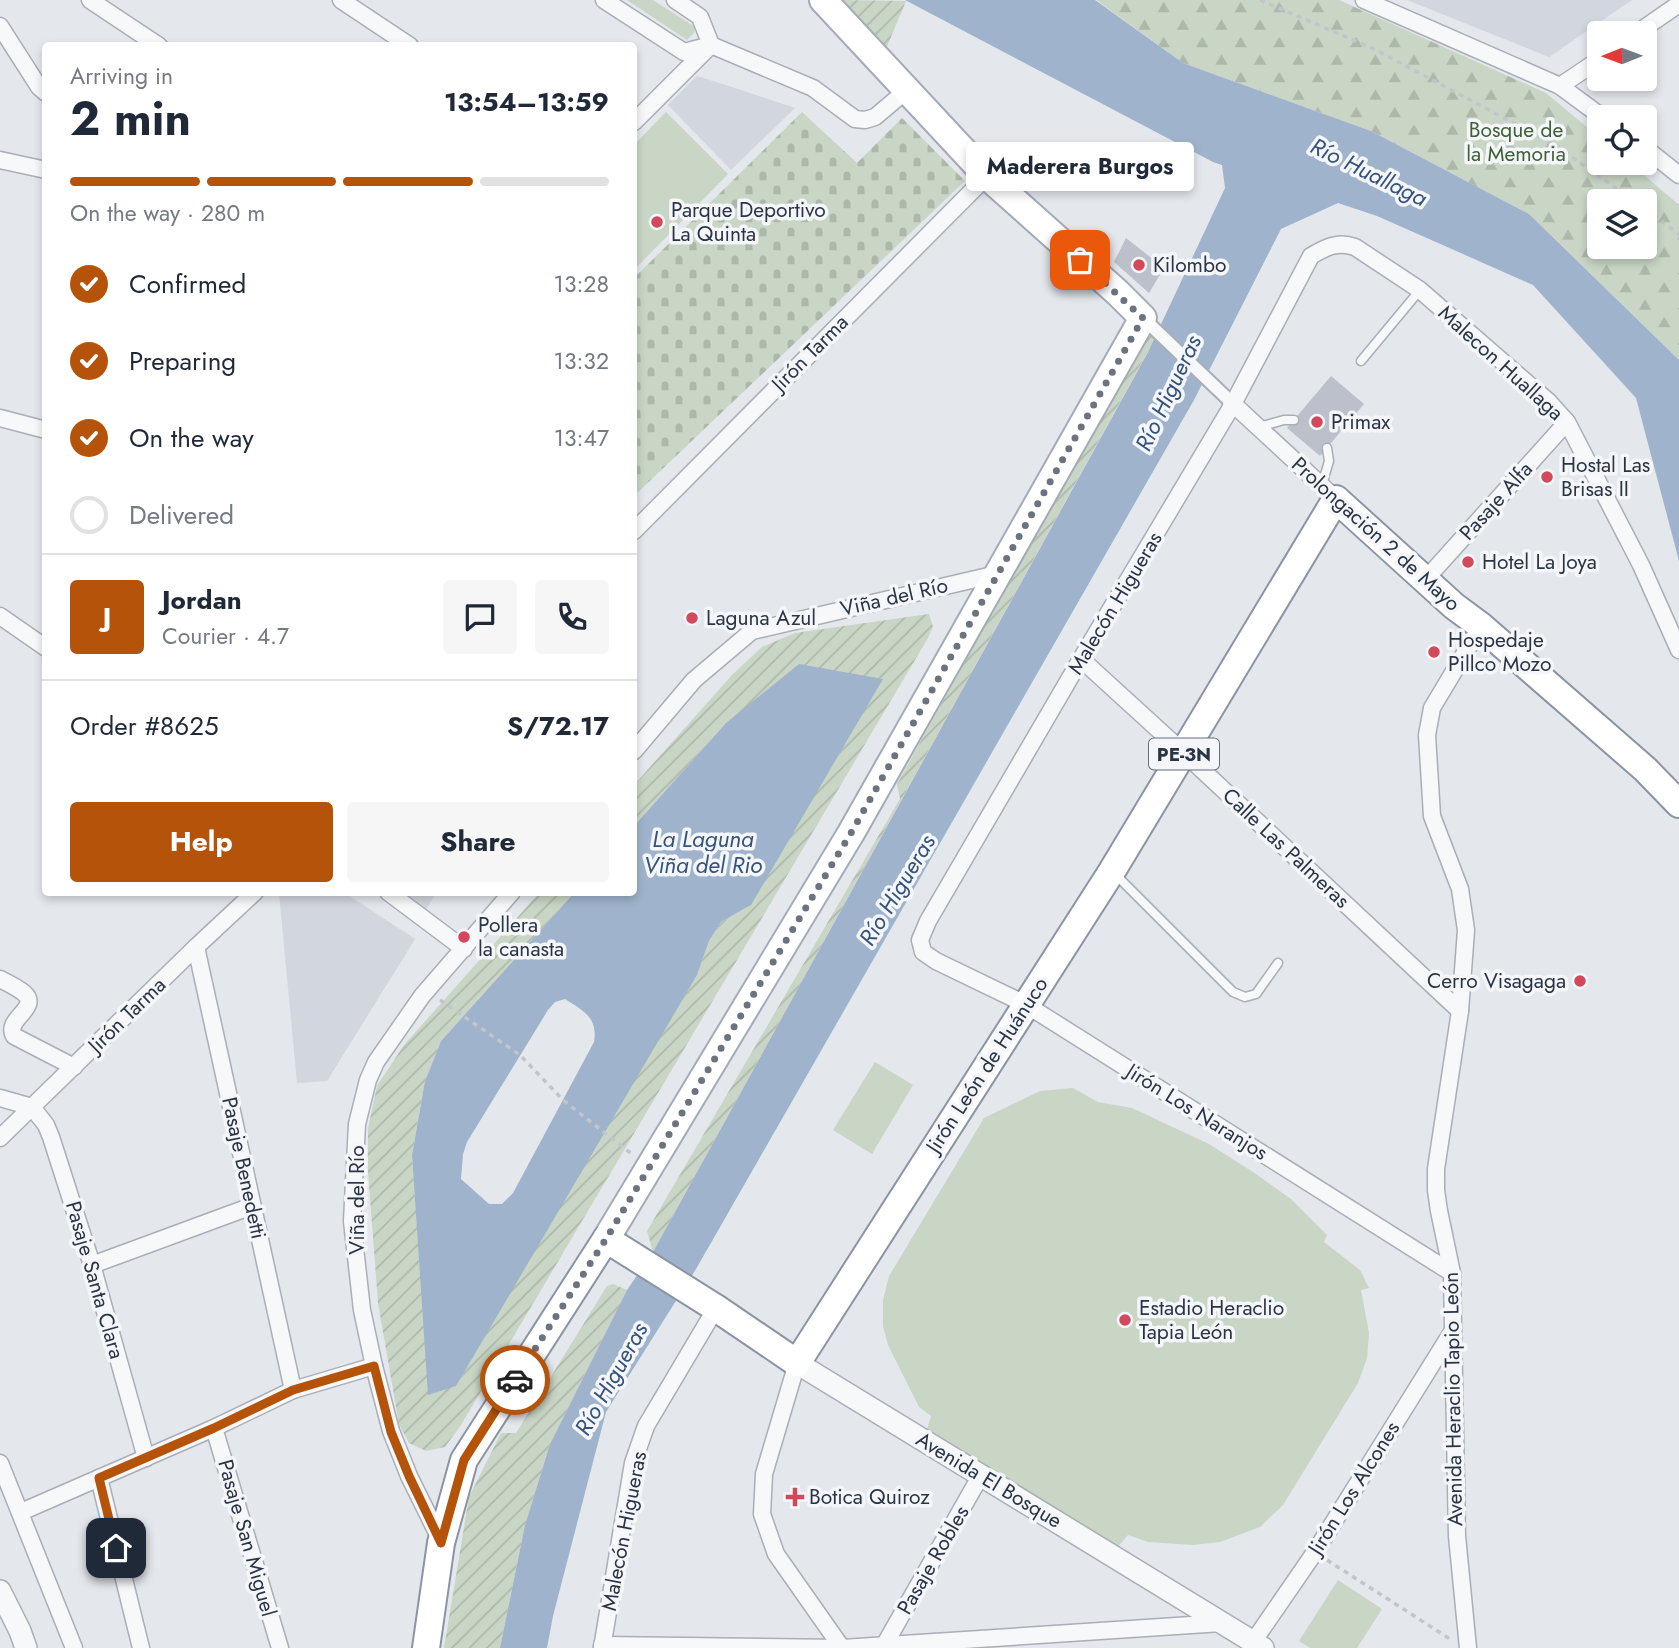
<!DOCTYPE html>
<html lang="en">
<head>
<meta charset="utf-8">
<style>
  body { margin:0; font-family:Jost,sans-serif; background:#f6f6f7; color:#1f2937; height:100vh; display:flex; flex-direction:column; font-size:26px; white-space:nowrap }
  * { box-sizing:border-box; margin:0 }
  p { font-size:23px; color:#747a83 }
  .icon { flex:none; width:38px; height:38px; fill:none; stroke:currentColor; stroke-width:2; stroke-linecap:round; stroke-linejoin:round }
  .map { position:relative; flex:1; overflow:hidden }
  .details { position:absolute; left:42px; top:42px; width:595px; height:854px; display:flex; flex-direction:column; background:#fff; border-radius:7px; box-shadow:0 4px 10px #0003 }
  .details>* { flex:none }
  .needle { width:46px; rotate:269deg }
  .fabs { position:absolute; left:1587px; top:21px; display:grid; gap:14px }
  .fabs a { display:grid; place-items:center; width:70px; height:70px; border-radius:7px; background:#fff; box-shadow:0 4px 10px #0003; font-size:35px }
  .pin { position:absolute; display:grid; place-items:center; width:60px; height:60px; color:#fff; margin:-30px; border-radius:14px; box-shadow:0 4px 10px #0006 }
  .courier { position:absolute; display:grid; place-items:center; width:70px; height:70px; margin:-35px; border:5px solid #b45309; border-radius:50%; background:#fff; color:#222; box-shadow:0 2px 9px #0007 }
  .bubble { position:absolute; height:49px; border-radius:7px; background:#fff; box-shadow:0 4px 10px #0003; font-size:23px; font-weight:700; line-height:49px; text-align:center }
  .overview em { font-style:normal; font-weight:700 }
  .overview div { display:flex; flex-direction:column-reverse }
  .overview { display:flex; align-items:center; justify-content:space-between; height:119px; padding:0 28px }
  h1 { font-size:46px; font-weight:700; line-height:52px }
  .bar { display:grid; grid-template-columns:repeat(4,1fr); gap:10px 7px; align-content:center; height:84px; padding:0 28px }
  .bar i { height:9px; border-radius:5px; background:#e0e1e3 }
  .bar .current { background:#b45309 }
  .bar p { grid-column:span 4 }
  .line { display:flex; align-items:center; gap:18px; padding:0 28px; border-top:2px solid #e0e1e3 }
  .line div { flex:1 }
  .round { display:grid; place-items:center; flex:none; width:74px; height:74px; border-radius:7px; background:#f6f6f7 }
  ol { padding:0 28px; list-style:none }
  li { display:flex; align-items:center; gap:21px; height:77px }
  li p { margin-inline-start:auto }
  li .icon { padding:7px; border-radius:50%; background:#b45309; color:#fff; stroke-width:4 }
  li:last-child { color:#747a83 }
  li i { width:38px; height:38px; border:4px solid #e0e1e3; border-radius:50% }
  .cta { display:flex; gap:14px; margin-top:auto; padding:14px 28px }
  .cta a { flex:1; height:80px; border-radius:7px; background:#b45309; color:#fff; font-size:28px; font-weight:700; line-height:80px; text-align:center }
  .cta a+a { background:#f6f6f7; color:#1f2937 }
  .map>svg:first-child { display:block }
</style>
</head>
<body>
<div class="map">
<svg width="1679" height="1648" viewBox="0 0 1679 1648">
  <defs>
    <pattern id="forest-firs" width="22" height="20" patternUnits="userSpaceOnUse" patternTransform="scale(1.75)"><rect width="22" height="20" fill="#c9d6c5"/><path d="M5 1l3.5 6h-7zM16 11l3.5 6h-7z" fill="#adb8ab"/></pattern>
    <pattern id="cemetery-stones" width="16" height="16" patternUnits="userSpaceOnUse" patternTransform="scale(1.75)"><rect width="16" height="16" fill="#c9d6c5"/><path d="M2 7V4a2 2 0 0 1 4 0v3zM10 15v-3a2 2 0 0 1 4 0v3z" fill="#adb8ab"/></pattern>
    <pattern id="garden-furrows" width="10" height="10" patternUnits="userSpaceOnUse" patternTransform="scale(1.75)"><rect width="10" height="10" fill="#c9d6c5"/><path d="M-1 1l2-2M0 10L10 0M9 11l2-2" fill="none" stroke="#adb8ab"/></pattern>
  </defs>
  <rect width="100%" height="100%" fill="#e4e7ec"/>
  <g fill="#d2d6de">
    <path d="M1407,0H1632L1549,57Z"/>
    <path d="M697,76L735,88L795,108L731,170L668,105Z"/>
    <path d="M279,893H345L415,939L327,1081L297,1083Z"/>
    <path d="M397,893H436L424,913Z"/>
  </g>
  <g fill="#c9d6c5">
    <path d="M627,0H653L695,27L694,33L687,40Z"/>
    <path d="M666,112L728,174L634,270V145Z"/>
    <path d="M875,1062L913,1085L872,1154L833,1130Z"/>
    <path d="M1073,1088L1098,1102L1132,1108L1209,1144L1253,1172L1291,1199L1327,1235L1324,1242L1360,1270L1369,1288L1361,1290L1369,1333L1367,1358L1358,1383L1283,1505L1260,1527L1220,1542L1193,1545L1148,1542L1128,1535L1116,1549L927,1430L931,1416L919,1407L888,1345L883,1326V1300L889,1276L984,1118L1040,1091Z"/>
    <path d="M1338,1580L1382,1609L1357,1648H1310L1299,1641Z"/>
  </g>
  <path fill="url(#forest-firs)" fill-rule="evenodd" d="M1096,0H1339L1546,93L1599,137L1600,163H1630L1679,205V360L1529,214L1371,131L1183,63ZM1600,201H1645V247H1600Z"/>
  <path fill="url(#cemetery-stones)" d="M802,112L857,163L902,118L965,181L634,496V278Z"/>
  <g fill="url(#garden-furrows)">
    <path d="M842,0L906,1L886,49Z"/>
    <path d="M1147,333H1158L653,1252L647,1231L900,799L897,784Z"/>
    <path d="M929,614L933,627L928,638L461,1425L445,1447L426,1451L409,1443L399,1424L378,1303L368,1171V1129L377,1086L404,1045L539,893H574L441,1041L425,1081L412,1155L429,1394L697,975L709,941L721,922L751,905L726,723L634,826V785L732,675L762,647L795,633Z"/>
    <path d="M613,1284L627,1290L550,1444L525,1525L500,1648H444L469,1497L501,1433H516L607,1286Z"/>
  </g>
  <g fill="#9fb4cc" fill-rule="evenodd">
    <path d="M905,0H1095L1183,63L1371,131L1529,214L1679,360V561L1636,398L1533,285L1377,216L1338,203L1281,229L1194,400L696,1269L606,1412L553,1616L547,1648H500L525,1525L550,1444L627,1290L653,1252L1148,352L1225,188L1222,165L1213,162Z"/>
    <path d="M799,664L883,679L751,905L721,922L709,941L697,975L456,1386L428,1395L412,1155L425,1081L441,1041L574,893L634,892V826L726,723ZM565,999C584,1011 598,1018 594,1042L513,1193L502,1204H489L461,1179L463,1154L467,1142L548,1010L555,1002Z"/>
  </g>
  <g fill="#bbc0ca">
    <path d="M1126,238L1164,268L1149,293L1114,262Z"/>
    <path d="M1331,376L1364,404L1320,456L1287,428Z"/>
  </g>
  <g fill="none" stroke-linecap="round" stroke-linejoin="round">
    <defs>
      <g id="service">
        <path d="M1361,361L1420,290"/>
        <path d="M1259,427L1284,420H1294"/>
        <path d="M1322,485L1329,461L1327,448"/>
        <path d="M1114,873L1233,992L1245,997L1256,994L1278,963"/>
      </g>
      <path id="pedestrian" d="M1143,318L1231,402"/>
      <g id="minor">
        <path d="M90,0L159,46"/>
        <path d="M341,0L410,46"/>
        <path d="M604,0L684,52L711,45L813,88L855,119L865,120L875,117L907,90"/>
        <path d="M675,0L700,17L711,45"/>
        <path d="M1364,0L1560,86L1602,117"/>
        <path d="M0,26L39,87L46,93"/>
        <path d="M1637,33L1679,4"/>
        <path d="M1560,86L1600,59"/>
        <path d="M634,122L709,47"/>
        <path d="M1645,148L1679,175"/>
        <path d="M0,160L46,170"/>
        <path d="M1231,402L1336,499"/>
        <path d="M0,418L46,430"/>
        <path d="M634,531L987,176"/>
        <path d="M1425,580L1567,422"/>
        <path d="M0,616L46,648"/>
        <path d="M1081,659L1184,753L1460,1011"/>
        <path d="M634,751L694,680L752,631L997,574"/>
        <path d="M388,892L464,949"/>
        <path d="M196,947L293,1390"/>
        <path d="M0,979C8,983 18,988 24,993C41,1008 4,1019 14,1036L74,1067"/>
        <path d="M0,1098L32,1107L46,1125L51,1137L92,1265L146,1458"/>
        <path d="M0,1138L196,947L255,892"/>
        <path d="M92,1265L252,1206"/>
        <path d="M1452,1273L1025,1004L936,961L923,952L920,940L928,921L1081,659L1233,404L1311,256C1326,247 1338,241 1355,247L1420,290L1549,402L1567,422L1641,565L1679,650"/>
        <path d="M797,1363L764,1474L762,1514L776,1554L842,1648"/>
        <path d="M214,1428L280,1648"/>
        <path d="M0,1463L74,1648"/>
        <path d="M99,1478L141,1648"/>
        <path d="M21,1512L214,1428L293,1390L374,1366"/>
        <path d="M441,1541L409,1476L391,1431L374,1366L362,1310L352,1221L357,1124L368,1080L376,1062L422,996L512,892"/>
        <path d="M1253,1642L1315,1552L1452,1332"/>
        <path d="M885,1644L981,1475"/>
        <path d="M602,1645L841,1648"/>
        <path d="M602,1648L633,1463L646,1426L716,1308"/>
        <path d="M842,1648L1222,1623"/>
        <path d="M1468,1648L1457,1536L1452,1273L1439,1211L1436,1190V1169L1460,1011L1466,930L1460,889L1432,816L1427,735L1432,708L1481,626"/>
      </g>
      <g id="tertiary">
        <path d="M797,1363L1263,1648"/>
        <path d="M0,1591L20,1631L26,1648"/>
      </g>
      <path id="primary" d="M606,1239L851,833L1143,318L1118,293L987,176L823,0"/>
      <path id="trunk" d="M426,1648L441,1543L464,1460L606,1239L716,1308L797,1363L1112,871L1336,499L1454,606L1481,626L1645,769L1679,804"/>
    </defs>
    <use href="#service" stroke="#a9aeb7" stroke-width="11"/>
    <use href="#pedestrian" stroke="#a9aeb7" stroke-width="16"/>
    <use href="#minor" stroke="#a9aeb7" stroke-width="19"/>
    <use href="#tertiary" stroke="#a9aeb7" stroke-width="24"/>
    <use href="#primary" stroke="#a3abb8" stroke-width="30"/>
    <use href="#trunk" stroke="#8b94a3" stroke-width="30"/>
    <g stroke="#c2c5cb" stroke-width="3.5" stroke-dasharray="5 5" stroke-linecap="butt">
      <path d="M1260,0L1372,48L1555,145L1634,201"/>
      <path d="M1645,209L1679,234"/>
      <path d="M440,1000L520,1055L563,1100L633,1155"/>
      <path d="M1327,1560L1450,1639"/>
    </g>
    <use href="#service" stroke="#f7f8fa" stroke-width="8"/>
    <use href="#pedestrian" stroke="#f7f8fa" stroke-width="12"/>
    <use href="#minor" stroke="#f7f8fa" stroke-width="16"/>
    <use href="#tertiary" stroke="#f7f8fa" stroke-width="21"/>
    <use href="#primary" stroke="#fff" stroke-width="26"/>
    <use href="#trunk" stroke="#fff" stroke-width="26"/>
  </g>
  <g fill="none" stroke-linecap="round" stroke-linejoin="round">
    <path stroke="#6c737f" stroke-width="7" stroke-dasharray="0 12.6" d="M515,1380L606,1239L851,833L1143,318L1080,260"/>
    <path stroke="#b45309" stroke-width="9" d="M116,1548L99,1478L214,1428L293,1390L374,1366L391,1432L409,1476L441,1543L464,1460L515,1380"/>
  </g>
  <g fill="#d1495b" stroke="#f4f6f9" stroke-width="2.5">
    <circle cx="657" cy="222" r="7"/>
    <circle cx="1139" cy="265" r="7"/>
    <circle cx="1317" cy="422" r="7"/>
    <circle cx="1547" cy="477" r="7"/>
    <circle cx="1468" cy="562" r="7"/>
    <circle cx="692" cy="618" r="7"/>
    <circle cx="1434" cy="652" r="7"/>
    <circle cx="464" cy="937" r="7"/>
    <circle cx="1580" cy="981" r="7"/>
    <circle cx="1125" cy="1320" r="7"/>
    <path d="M791.5 1486.5h7v7h7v7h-7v7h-7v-7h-7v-7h7z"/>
  </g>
  <g text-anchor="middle" stroke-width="7" stroke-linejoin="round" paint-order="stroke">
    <rect fill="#f4f6f9" stroke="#676e7b" stroke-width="2" x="1149" y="738.5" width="70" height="31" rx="5"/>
    <g font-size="19" font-weight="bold" fill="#2b3445">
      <text x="1184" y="761">PE-3N</text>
    </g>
    <g font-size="21" fill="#3f6138" stroke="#f4f6f9">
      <text x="1516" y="137">Bosque de<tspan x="1516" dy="24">la Memoria</tspan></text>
    </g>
    <g font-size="21" fill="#2b3445" stroke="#f4f6f9" text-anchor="start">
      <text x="671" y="217">Parque Deportivo<tspan x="671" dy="24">La Quinta</tspan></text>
      <text x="1153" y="272">Kilombo</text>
      <text x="1331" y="429">Primax</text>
      <text x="1561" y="472">Hostal Las<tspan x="1561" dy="24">Brisas II</tspan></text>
      <text x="1482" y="569">Hotel La Joya</text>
      <text x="706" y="625">Laguna Azul</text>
      <text x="1448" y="647">Hospedaje<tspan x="1448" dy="24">Pillco Mozo</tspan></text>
      <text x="478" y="932">Pollera<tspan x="478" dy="24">la canasta</tspan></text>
      <text x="1566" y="988" text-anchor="end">Cerro Visagaga</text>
      <text x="1139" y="1315">Estadio Heraclio<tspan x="1139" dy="24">Tapia León</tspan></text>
      <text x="809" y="1504">Botica Quiroz</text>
    </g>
    <g font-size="21" fill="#2b3445" stroke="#f4f6f9">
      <text transform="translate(810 353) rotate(-45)" y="7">Jirón Tarma</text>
      <text transform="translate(1501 363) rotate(42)" y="7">Malecon Huallaga</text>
      <text transform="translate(1496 501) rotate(-48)" y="7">Pasaje Alfa</text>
      <text transform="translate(1376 534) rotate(42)" y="7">Prolongación 2 de Mayo</text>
      <text transform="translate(894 597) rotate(-13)" y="7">Viña del Río</text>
      <text transform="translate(1115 603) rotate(-59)" y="7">Malecón Higueras</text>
      <text transform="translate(1286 848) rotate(43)" y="7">Calle Las Palmeras</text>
      <text transform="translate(127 1015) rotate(-44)" y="7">Jirón Tarma</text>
      <text transform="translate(987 1065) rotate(-57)" y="7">Jirón León de Huánuco</text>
      <text transform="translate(1197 1112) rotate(32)" y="7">Jirón Los Naranjos</text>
      <text transform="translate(244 1168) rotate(78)" y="7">Pasaje Benedetti</text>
      <text transform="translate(357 1200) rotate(-90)" y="7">Viña del Río</text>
      <text transform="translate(95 1280) rotate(74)" y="7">Pasaje Santa Clara</text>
      <text transform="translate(1453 1399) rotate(-91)" y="7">Avenida Heraclio Tapio León</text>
      <text transform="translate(989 1480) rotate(31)" y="7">Avenida El Bosque</text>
      <text transform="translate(1354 1488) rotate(-58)" y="7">Jirón Los Alcones</text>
      <text transform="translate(624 1531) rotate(-79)" y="7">Malecón Higueras</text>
      <text transform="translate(247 1538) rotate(74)" y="7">Pasaje San Miguel</text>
      <text transform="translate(933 1560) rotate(-60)" y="7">Pasaje Robles</text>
    </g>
    <g font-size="23" font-style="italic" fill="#34527a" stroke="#f4f6f9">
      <text transform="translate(1369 172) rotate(26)" y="8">Río Huallaga</text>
      <text transform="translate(1168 393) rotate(-65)" y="8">Río Higueras</text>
      <text x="703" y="847">La Laguna<tspan x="703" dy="26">Viña del Rio</tspan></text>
      <text transform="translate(897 890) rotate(-59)" y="8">Río Higueras</text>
      <text transform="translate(611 1379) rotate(-61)" y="8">Río Higueras</text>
    </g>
  </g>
</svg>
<div class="fabs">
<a><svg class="needle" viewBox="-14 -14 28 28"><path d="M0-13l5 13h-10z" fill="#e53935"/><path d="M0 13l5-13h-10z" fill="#747a83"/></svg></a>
<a><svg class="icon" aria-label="locate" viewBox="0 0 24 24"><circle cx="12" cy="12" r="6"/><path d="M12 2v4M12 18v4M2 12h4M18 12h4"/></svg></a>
<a><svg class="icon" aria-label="layers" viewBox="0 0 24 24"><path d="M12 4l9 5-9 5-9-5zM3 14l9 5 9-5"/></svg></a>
</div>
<div class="pin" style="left:1080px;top:260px;background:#ea580c"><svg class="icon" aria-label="bag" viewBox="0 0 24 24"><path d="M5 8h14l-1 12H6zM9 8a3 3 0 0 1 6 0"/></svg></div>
<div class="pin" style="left:116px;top:1548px;background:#1f2937"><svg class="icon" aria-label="home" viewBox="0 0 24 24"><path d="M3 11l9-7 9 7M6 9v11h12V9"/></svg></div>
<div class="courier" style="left:515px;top:1380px"><svg class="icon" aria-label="car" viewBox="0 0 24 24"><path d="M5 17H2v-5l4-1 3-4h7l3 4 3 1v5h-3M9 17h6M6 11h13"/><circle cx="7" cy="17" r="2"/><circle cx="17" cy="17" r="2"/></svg></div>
<div class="bubble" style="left:966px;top:142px;width:228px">Maderera Burgos</div>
<section class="details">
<div class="overview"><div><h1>2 min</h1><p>Arriving in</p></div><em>13:54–13:59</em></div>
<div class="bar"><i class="current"></i><i class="current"></i><i class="current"></i><i></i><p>On the way · 280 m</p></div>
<ol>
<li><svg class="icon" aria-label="check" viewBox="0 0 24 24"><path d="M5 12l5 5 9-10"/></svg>Confirmed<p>13:28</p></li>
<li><svg class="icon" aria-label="check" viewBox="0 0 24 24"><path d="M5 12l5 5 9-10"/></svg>Preparing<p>13:32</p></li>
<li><svg class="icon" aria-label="check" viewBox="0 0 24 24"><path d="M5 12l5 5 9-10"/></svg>On the way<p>13:47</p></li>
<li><i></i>Delivered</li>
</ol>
<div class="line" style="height:126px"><b class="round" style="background:#b45309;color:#fff">J</b><div><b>Jordan</b><p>Courier · 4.7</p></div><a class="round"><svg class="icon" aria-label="chat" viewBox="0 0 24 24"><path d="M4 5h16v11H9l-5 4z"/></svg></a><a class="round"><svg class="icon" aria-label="phone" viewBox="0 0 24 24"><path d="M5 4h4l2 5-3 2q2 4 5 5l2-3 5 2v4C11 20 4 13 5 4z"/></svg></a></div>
<div class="line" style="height:91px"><div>Order #8625</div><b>S/72.17</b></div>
<div class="cta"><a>Help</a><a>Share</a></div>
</section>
</div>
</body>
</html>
